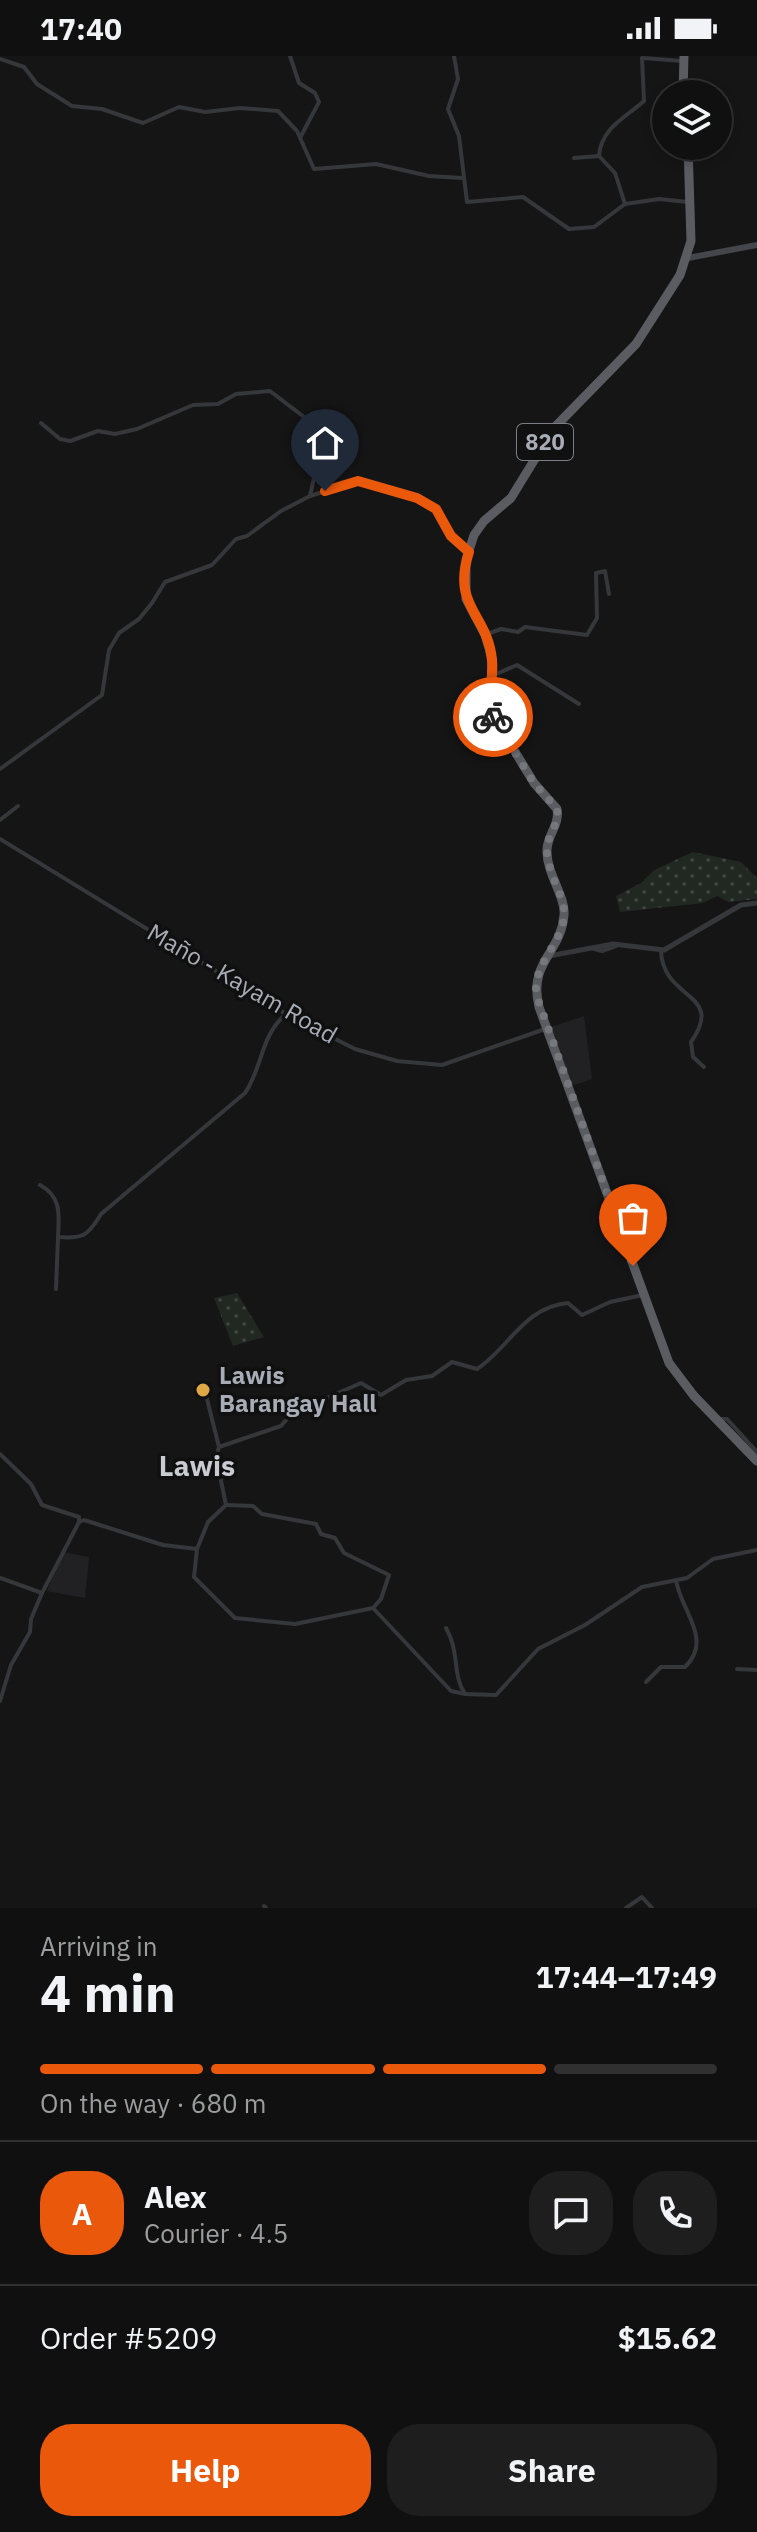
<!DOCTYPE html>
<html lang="en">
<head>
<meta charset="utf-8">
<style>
  body { margin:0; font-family:"IBM Plex Sans",sans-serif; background:#1e1e1e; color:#f1f3f6; height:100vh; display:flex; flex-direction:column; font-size:30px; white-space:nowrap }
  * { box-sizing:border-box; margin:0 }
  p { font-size:26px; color:#9c9d9f }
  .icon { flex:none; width:44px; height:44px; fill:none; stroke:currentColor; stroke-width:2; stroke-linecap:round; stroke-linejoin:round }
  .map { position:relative; height:1852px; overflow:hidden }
  .drawer { display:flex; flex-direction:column; background:#101010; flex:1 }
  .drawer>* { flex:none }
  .tools { position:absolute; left:652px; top:24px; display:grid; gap:16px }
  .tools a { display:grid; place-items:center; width:80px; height:80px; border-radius:50%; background:#101010; box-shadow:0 4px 12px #0003,0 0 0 2px #303030; font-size:40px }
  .pin { position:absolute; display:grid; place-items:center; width:68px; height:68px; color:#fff; margin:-82px -34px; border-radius:50% 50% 50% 0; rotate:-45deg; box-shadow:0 0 8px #0007 }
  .pin .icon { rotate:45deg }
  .courier { position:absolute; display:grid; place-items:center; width:80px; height:80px; margin:-40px; border:6px solid #ea580c; border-radius:50%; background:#fff; color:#222; box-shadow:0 2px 10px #0007 }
  .summary em { font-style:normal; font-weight:700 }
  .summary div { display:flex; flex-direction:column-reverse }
  .summary { display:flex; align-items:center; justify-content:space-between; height:136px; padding:0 40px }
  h1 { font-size:52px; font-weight:700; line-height:60px }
  .bar { display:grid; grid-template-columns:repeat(4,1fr); gap:12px 8px; align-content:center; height:96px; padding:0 40px }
  .bar i { height:10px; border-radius:6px; background:#303030 }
  .bar .current { background:#ea580c }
  .bar p { grid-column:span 4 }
  .line { display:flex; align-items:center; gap:20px; padding:0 40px; border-top:2px solid #303030 }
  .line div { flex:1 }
  .round { display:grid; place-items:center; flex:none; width:84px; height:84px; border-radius:32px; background:#1e1e1e }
  .action { display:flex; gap:16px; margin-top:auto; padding:16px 40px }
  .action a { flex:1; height:92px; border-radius:32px; background:#ea580c; color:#fff; font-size:32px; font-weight:700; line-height:92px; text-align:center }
  .action a+a { background:#1e1e1e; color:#f1f3f6 }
  .status { display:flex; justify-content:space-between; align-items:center; height:56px; padding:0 40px; background:#101010; direction:ltr }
  .status svg { height:22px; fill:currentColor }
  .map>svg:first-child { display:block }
</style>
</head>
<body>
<div class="status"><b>17:40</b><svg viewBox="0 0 49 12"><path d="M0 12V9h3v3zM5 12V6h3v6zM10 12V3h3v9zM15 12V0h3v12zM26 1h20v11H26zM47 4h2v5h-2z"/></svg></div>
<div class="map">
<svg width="757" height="1852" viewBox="0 0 757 1852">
  <defs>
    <pattern id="grass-dots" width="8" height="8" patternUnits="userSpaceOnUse" patternTransform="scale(2)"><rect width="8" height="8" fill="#212822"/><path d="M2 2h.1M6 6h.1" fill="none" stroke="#3e4440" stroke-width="1.8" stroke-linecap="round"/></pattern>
  </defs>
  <rect width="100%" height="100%" fill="#151516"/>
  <g fill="#212123">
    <path d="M584,960L592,1023L572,1030L551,971Z"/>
    <path d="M62,1496L89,1501L85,1542L47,1535Z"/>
  </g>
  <g fill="url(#grass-dots)">
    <path d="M693,796L741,806L757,822V843L728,846L717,840L703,847L620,856L616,840L641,827L654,814Z"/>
    <path d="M237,1237L264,1281L233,1290L214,1242Z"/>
  </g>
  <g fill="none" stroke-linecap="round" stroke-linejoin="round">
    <g stroke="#36373b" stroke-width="4">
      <path d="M290,0L299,27L315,37L319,46L300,82"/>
      <path d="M454,0L458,23L448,53L459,80L467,146L523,141L569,173L594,171L625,148L659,143L688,146"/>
      <path d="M643,2L682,5"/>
      <path d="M0,3L24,11L37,28L72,50L102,53L143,67L179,51L205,56L240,52L278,55L297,75L314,113L376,108L429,120L462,122"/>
      <path d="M574,102L599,100"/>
      <path d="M625,148L615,117L599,100C601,72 625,62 644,45L642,2"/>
      <path d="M41,367L60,383L70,385L98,375L115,378L137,373L193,349L218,348L236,338L270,335L308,364L309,399L316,413L310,440"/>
      <path d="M487,578L501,573L518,576L525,571L587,579L597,562L596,517L605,515L609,538"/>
      <path d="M494,619L517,609L579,648"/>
      <path d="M0,713L102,639L109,594L119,577L139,563L152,547L165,526L212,509L236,483L247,480L281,455L310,440L358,425L411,440L436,453L451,480L467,494"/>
      <path d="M0,764L18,750"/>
      <path d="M0,783L286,958L355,993L397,1005L442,1009L545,973"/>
      <path d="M591,892L602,895L616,890"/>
      <path d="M661,895C663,945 726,936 691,986L693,1001L704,1011"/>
      <path d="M40,1129C62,1141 59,1159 58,1181C83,1183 88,1180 101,1158L245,1037C263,1011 260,980 286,958"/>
      <path d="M56,1233L58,1181"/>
      <path d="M206,1339L219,1391"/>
      <path d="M719,1363H727L757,1396"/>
      <path d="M0,1398L31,1428L42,1449L79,1461V1466"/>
      <path d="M226,1449L253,1450L262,1458L316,1468L321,1478L335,1482L344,1497L389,1519L381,1543L373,1552"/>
      <path d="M197,1493L194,1521L235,1562L295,1568L373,1552L451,1635L465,1638"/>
      <path d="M0,1522L42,1537"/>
      <path d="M446,1572C460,1596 452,1619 465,1638L496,1639L538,1593L585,1569L642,1531L687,1522L713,1503L757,1494"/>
      <path d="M737,1613L757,1614"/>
      <path d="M646,1626L661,1611H685C714,1583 680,1554 676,1524"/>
      <path d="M0,1645L11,1609L30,1576L31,1563L42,1537L79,1466L84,1464L163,1489L197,1493L208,1466L226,1449L216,1401L219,1391L281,1370L292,1357L361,1327L381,1339L406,1324L432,1320L452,1306L477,1313C510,1291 524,1251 568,1247L582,1259L610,1246L643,1239"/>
      <path d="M264,1850L266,1852"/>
      <path d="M626,1852L642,1841L652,1852"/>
    </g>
    <path stroke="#36373b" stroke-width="5" d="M549,900L613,888L664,894L741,849L757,847"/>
    <path stroke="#44464b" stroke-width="6" d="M688,202L757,189"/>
    <g stroke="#5b5c62" stroke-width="9">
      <path d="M683,38L684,0"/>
      <path d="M688,90L691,185L680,219L636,288L554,372L511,442L484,465L474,479L466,504V543L485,579L492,602L491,656L534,727L557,753C560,769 547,779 547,794C546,817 566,841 564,859C561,898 528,905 539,951L669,1307L694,1340L757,1405"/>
    </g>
  </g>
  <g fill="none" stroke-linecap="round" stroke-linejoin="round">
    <path stroke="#75777d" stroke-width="8" stroke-dasharray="0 14.4" d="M493,661L534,727L557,753C560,769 546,780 547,795C547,817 567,844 564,862C559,891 534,907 536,938L633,1210"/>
    <path stroke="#ea580c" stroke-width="10" d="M325,435L358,425L417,442L436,453L451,480L469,496C451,551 488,558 492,604C494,623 486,643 493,661"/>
  </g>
  <circle fill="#dea745" stroke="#101011" stroke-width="3" cx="203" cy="1334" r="8"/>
  <g text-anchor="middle" stroke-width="7" stroke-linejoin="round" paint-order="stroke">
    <rect fill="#101011" stroke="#7a7d84" stroke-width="2" x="517" y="368" width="56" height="36" rx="6"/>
    <g font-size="22" font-weight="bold" fill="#a8acb5">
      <text x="545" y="394">820</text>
    </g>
    <g font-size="24" fill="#a8acb5" stroke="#101011">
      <text transform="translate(242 928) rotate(30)" y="8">Maño - Kayam Road</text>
    </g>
    <g font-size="24" font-weight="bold" fill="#a8acb5" stroke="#101011" text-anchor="start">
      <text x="219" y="1328">Lawis<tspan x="219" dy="28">Barangay Hall</tspan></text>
    </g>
    <g font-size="28" font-weight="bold" fill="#c9cbd1" stroke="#101011">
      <text x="197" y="1420">Lawis</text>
    </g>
  </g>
</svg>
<div class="tools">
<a><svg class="icon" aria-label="layers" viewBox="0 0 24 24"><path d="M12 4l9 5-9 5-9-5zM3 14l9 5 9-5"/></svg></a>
</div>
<div class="pin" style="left:633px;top:1210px;background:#ea580c"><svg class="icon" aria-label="bag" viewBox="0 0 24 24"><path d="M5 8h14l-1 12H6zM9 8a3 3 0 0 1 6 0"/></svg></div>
<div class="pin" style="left:325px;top:435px;background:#1f2937"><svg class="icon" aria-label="home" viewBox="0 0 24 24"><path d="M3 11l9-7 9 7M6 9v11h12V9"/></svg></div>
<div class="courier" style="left:493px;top:661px"><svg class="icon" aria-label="bike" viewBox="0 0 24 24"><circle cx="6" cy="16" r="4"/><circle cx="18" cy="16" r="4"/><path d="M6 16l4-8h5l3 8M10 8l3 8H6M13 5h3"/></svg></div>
</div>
<section class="drawer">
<div class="summary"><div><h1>4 min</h1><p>Arriving in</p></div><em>17:44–17:49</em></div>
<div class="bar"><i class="current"></i><i class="current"></i><i class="current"></i><i></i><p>On the way · 680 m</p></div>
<div class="line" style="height:144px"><b class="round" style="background:#ea580c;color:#fff">A</b><div><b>Alex</b><p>Courier · 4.5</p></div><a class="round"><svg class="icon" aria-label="chat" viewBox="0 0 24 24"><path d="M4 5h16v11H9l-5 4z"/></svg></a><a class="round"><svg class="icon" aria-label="phone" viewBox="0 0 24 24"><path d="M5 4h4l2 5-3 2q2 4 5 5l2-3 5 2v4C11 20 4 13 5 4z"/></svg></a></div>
<div class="line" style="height:104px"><div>Order #5209</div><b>$15.62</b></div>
<div class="action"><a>Help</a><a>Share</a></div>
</section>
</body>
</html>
